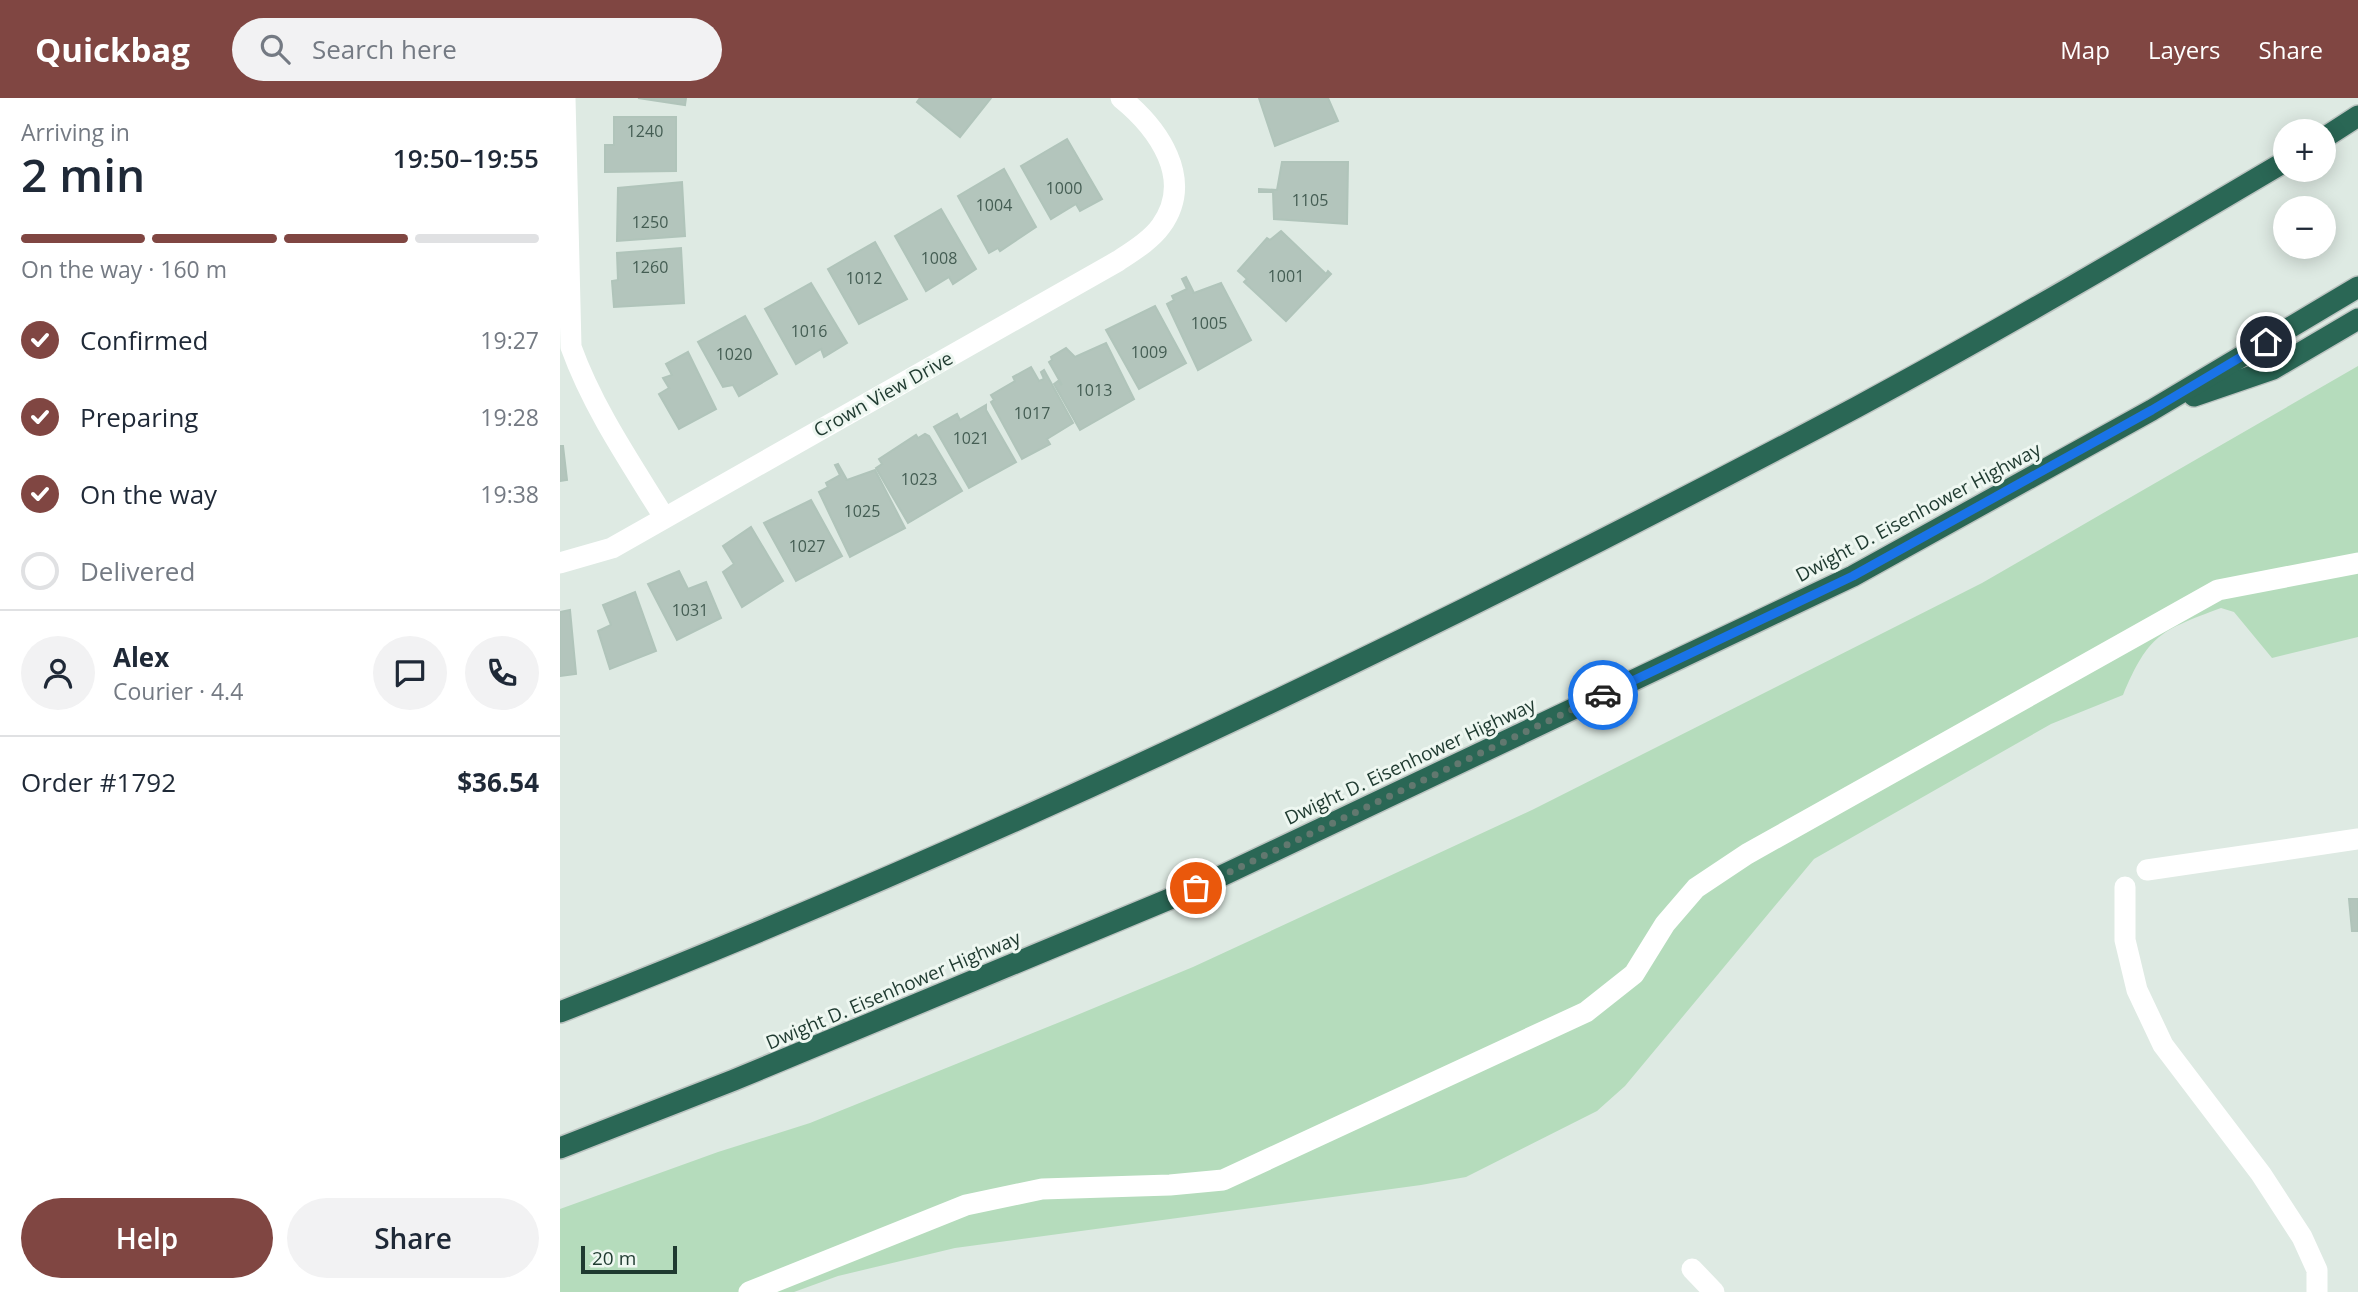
<!DOCTYPE html>
<html lang="en">
<head>
<meta charset="utf-8">
<style>
  body { margin:0; font-family:"Open Sans",sans-serif; background:#f2f2f3; color:#1f2937; height:100vh; display:flex; flex-direction:column; font-size:26px; white-space:nowrap }
  * { box-sizing:border-box; margin:0 }
  p { font-size:23px; color:#747a83 }
  .icon { flex:none; width:38px; height:38px; fill:none; stroke:currentColor; stroke-width:2; stroke-linecap:round; stroke-linejoin:round }
  .map { position:relative; flex:1; overflow:hidden }
  .side { display:flex; flex-direction:column; background:#fff; width:560px }
  .side>* { flex:none }
  .controls { position:absolute; left:1713px; top:21px; display:grid; gap:14px }
  .controls a { display:grid; place-items:center; width:63px; height:63px; border-radius:50%; background:#fff; box-shadow:0 4px 18px #0003; font-size:35px }
  .scale { position:absolute; left:21px; bottom:18px; width:96px; box-sizing:border-box; padding-left:7px; border:4px solid #1f3a30; border-top:0; font-size:19px; line-height:24px; white-space:nowrap; color:#1f3a30; -webkit-text-stroke:5px #eef7f1; paint-order:stroke }
  .pin { position:absolute; display:grid; place-items:center; width:60px; height:60px; color:#fff; margin:-30px; border:4px solid #fff; border-radius:50%; box-shadow:0 2px 7px #0007 }
  .courier { position:absolute; display:grid; place-items:center; width:70px; height:70px; margin:-35px; border:5px solid #1a73e8; border-radius:50%; background:#fff; color:#222; box-shadow:0 2px 9px #0007 }
  .overview em { font-style:normal; font-weight:600 }
  .overview div { display:flex; flex-direction:column-reverse }
  .overview { display:flex; align-items:center; justify-content:space-between; height:119px; padding:0 21px }
  h1 { font-size:46px; font-weight:600; line-height:52px }
  .bar { display:grid; grid-template-columns:repeat(4,1fr); gap:10px 7px; align-content:center; height:84px; padding:0 21px }
  .bar i { height:9px; border-radius:5px; background:#e0e1e3 }
  .bar .selected { background:#804642 }
  .bar p { grid-column:span 4 }
  .line { display:flex; align-items:center; gap:18px; padding:0 21px; border-top:2px solid #e0e1e3 }
  .line div { flex:1 }
  .round { display:grid; place-items:center; flex:none; width:74px; height:74px; border-radius:37px; background:#f2f2f3 }
  ol { padding:0 21px; list-style:none }
  li { display:flex; align-items:center; gap:21px; height:77px }
  li p { margin-inline-start:auto }
  li .icon { padding:7px; border-radius:50%; background:#804642; color:#fff; stroke-width:4 }
  li:last-child { color:#747a83 }
  li i { width:38px; height:38px; border:4px solid #e0e1e3; border-radius:50% }
  .button { display:flex; gap:14px; margin-top:auto; padding:14px 21px }
  .button a { flex:1; height:80px; border-radius:42px; background:#804642; color:#fff; font-size:28px; font-weight:600; line-height:80px; text-align:center }
  .button a+a { background:#f2f2f3; color:#1f2937 }
  header { display:flex; align-items:center; gap:42px; box-sizing:border-box; height:98px; padding:0 35px; background:#804642; color:#fff }
  header strong { font-size:33px }
  nav { display:flex; gap:38px; margin-inline-start:auto; font-size:24px }
  .search { width:490px; height:63px; background:#f2f2f3; display:flex; align-items:center; gap:18px; box-sizing:border-box; padding:0 24px; border-radius:38px; color:#747a83; font-size:26px }
  main { display:flex; flex:1; min-height:0 }
  .map>svg:first-child { display:block }
</style>
</head>
<body>
<header>
<strong>Quickbag</strong>
<div class="search"><svg class="icon" aria-label="search" viewBox="0 0 24 24"><circle cx="10" cy="10" r="6"/><path d="M15 15l6 6"/></svg>Search here</div>
<nav><a>Map</a><a>Layers</a><a>Share</a></nav>
</header>
<main>
<section class="side">
<div class="overview"><div><h1>2 min</h1><p>Arriving in</p></div><em>19:50–19:55</em></div>
<div class="bar"><i class="selected"></i><i class="selected"></i><i class="selected"></i><i></i><p>On the way · 160 m</p></div>
<ol>
<li><svg class="icon" aria-label="check" viewBox="0 0 24 24"><path d="M5 12l5 5 9-10"/></svg>Confirmed<p>19:27</p></li>
<li><svg class="icon" aria-label="check" viewBox="0 0 24 24"><path d="M5 12l5 5 9-10"/></svg>Preparing<p>19:28</p></li>
<li><svg class="icon" aria-label="check" viewBox="0 0 24 24"><path d="M5 12l5 5 9-10"/></svg>On the way<p>19:38</p></li>
<li><i></i>Delivered</li>
</ol>
<div class="line" style="height:126px"><a class="round"><svg class="icon" aria-label="person" viewBox="0 0 24 24"><circle cx="12" cy="8" r="4"/><path d="M4 21q1-7 8-7t8 7"/></svg></a><div><b>Alex</b><p>Courier · 4.4</p></div><a class="round"><svg class="icon" aria-label="chat" viewBox="0 0 24 24"><path d="M4 5h16v11H9l-5 4z"/></svg></a><a class="round"><svg class="icon" aria-label="phone" viewBox="0 0 24 24"><path d="M5 4h4l2 5-3 2q2 4 5 5l2-3 5 2v4C11 20 4 13 5 4z"/></svg></a></div>
<div class="line" style="height:91px"><div>Order #1792</div><b>$36.54</b></div>
<div class="button"><a>Help</a><a>Share</a></div>
</section>
<div class="map">
<svg width="1798" height="1194" viewBox="0 0 1798 1194">
  <rect width="100%" height="100%" fill="#deeae3"/>
  <path fill="#b5dcbc" d="M1798,268V539L1712,560L1674,514L1661,510C1600,533 1589,536 1563,597L1491,626L1254,761L1065,988L1037,1013L906,1079L861,1087L395,1150L278,1178L234,1194H0V1111L158,1054L250,1025L505,922L633,869L974,711L1422,485Z"/>
  <g fill="#b3c5bc" stroke="#b0c4ba" stroke-width="2">
    <path d="M78,0H126L125,7Z"/>
    <path d="M360,0H431L400,39L357,4Z"/>
    <path d="M699,0H768L778,23L715,48Z"/>
    <path d="M54,19H116V73L45,74V47H54Z"/>
    <path d="M507,41L542,101L520,113L516,106L491,121L461,68Z"/>
    <path d="M722,64H788L787,126L714,121L713,94H699V91L717,92Z"/>
    <path d="M444,71L476,129L440,153L438,150L429,155L398,98Z"/>
    <path d="M122,84L125,138L57,143L58,90Z"/>
    <path d="M381,111L416,171L393,186L389,179L366,193L335,138Z"/>
    <path d="M721,133L766,176L768,173L771,176L726,223L684,184L687,181L678,173L707,140L710,142Z"/>
    <path d="M315,144L347,201L299,226L268,171Z"/>
    <path d="M121,150L124,205L54,209L52,183L58,182L57,155Z"/>
    <path d="M626,179L634,195L661,185L691,242L638,272L607,206L614,202L612,198L627,191L622,181Z"/>
    <path d="M251,185L287,245L264,259L261,251L236,266L205,211Z"/>
    <path d="M595,208L626,265L579,291L546,232Z"/>
    <path d="M185,218L217,276L179,298L173,287L163,289L138,244Z"/>
    <path d="M546,245L574,301L520,332L494,286L498,283L502,287L489,264L492,262L491,259L506,250L515,259Z"/>
    <path d="M128,254L156,311L119,331L99,296L109,290L103,280L112,277L106,266Z"/>
    <path d="M471,269L479,283L484,281L481,274L484,272L513,325L487,341L490,346L462,361L431,304L434,302L431,297L455,283L453,279Z"/>
    <path d="M426,307V312L456,364L409,390L374,329L397,316L400,322Z"/>
    <path d="M365,336L369,338L402,393L348,425L316,370L322,366L319,361L356,337L358,340Z"/>
    <path d="M0,348H3L7,382L0,383Z"/>
    <path d="M278,366L287,382L315,372L345,430L290,459L259,394L268,389L266,385L280,377L275,367Z"/>
    <path d="M251,402L282,458L236,483L204,425Z"/>
    <path d="M191,429L223,483L182,509L163,474L174,466L163,448Z"/>
    <path d="M119,473L128,491L146,484L161,520L117,542L88,486Z"/>
    <path d="M75,494L96,553L50,571L38,533L51,527L43,507Z"/>
    <path d="M10,512L16,576L0,578V514Z"/>
    <path d="M1789,801H1798V833H1792Z"/>
  </g>
  <g fill="none" stroke-linecap="round" stroke-linejoin="round">
    <defs>
      <g id="highway">
        <path d="M1764,40L1798,18"/>
        <path d="M1634,298L1713,271L1798,221"/>
        <path d="M0,914C445,740 876,533 1297,309C1442,231 1584,147 1726,63"/>
        <path d="M0,1050L174,982L636,790L1293,478L1592,312L1798,189"/>
      </g>
    </defs>
    <use href="#highway" stroke="#bcc4c1" stroke-width="24"/>
    <g stroke="#fff" stroke-width="21">
      <path d="M5,0L11,249C33,310 70,364 104,419"/>
      <path d="M0,465L52,450L558,163C573,153 591,142 601,128C635,81 598,30 561,0"/>
      <path d="M1587,772L1798,741"/>
      <path d="M1565,789V842L1577,892L1603,947L1701,1076L1742,1139L1757,1172V1194"/>
      <path d="M1132,1171L1154,1194"/>
      <path d="M189,1194L406,1107L482,1091L610,1087L663,1082L1026,914L1074,876L1105,826L1136,790L1187,756L1658,492L1798,465"/>
    </g>
    <use href="#highway" stroke="#2a6755" stroke-width="21"/>
  </g>
  <g fill="none" stroke-linecap="round" stroke-linejoin="round">
    <path stroke="#62786f" stroke-width="7" stroke-dasharray="0 12.6" d="M636,790L1043,597"/>
    <path stroke="#1a73e8" stroke-width="9" d="M1043,597L1293,478L1592,312L1706,244"/>
  </g>
  <g text-anchor="middle" stroke-width="6" stroke-linejoin="round" paint-order="stroke">
    <g font-size="16" fill="#445d53">
      <text x="85" y="39">1240</text>
      <text x="504" y="96">1000</text>
      <text x="750" y="108">1105</text>
      <text x="434" y="113">1004</text>
      <text x="90" y="130">1250</text>
      <text x="379" y="166">1008</text>
      <text x="90" y="175">1260</text>
      <text x="726" y="184">1001</text>
      <text x="304" y="186">1012</text>
      <text x="649" y="231">1005</text>
      <text x="249" y="239">1016</text>
      <text x="589" y="260">1009</text>
      <text x="174" y="262">1020</text>
      <text x="534" y="298">1013</text>
      <text x="472" y="321">1017</text>
      <text x="411" y="346">1021</text>
      <text x="359" y="387">1023</text>
      <text x="302" y="419">1025</text>
      <text x="247" y="454">1027</text>
      <text x="130" y="518">1031</text>
    </g>
    <g font-size="19" fill="#1f3a30" stroke="#eef7f1">
      <text transform="translate(323 296) rotate(-29)" y="7">Crown View Drive</text>
      <text transform="translate(1358 414) rotate(-28)" y="7">Dwight D. Eisenhower Highway</text>
      <text transform="translate(850 663) rotate(-25)" y="7">Dwight D. Eisenhower Highway</text>
      <text transform="translate(333 892) rotate(-23)" y="7">Dwight D. Eisenhower Highway</text>
    </g>
  </g>
</svg>
<div class="controls">
<a>+</a>
<a>−</a>
</div>
<div class="scale">20 m</div>
<div class="pin" style="left:636px;top:790px;background:#ea580c"><svg class="icon" aria-label="bag" viewBox="0 0 24 24"><path d="M5 8h14l-1 12H6zM9 8a3 3 0 0 1 6 0"/></svg></div>
<div class="pin" style="left:1706px;top:244px;background:#1f2937"><svg class="icon" aria-label="home" viewBox="0 0 24 24"><path d="M3 11l9-7 9 7M6 9v11h12V9"/></svg></div>
<div class="courier" style="left:1043px;top:597px"><svg class="icon" aria-label="car" viewBox="0 0 24 24"><path d="M5 17H2v-5l4-1 3-4h7l3 4 3 1v5h-3M9 17h6M6 11h13"/><circle cx="7" cy="17" r="2"/><circle cx="17" cy="17" r="2"/></svg></div>
</div>
</main>
</body>
</html>
